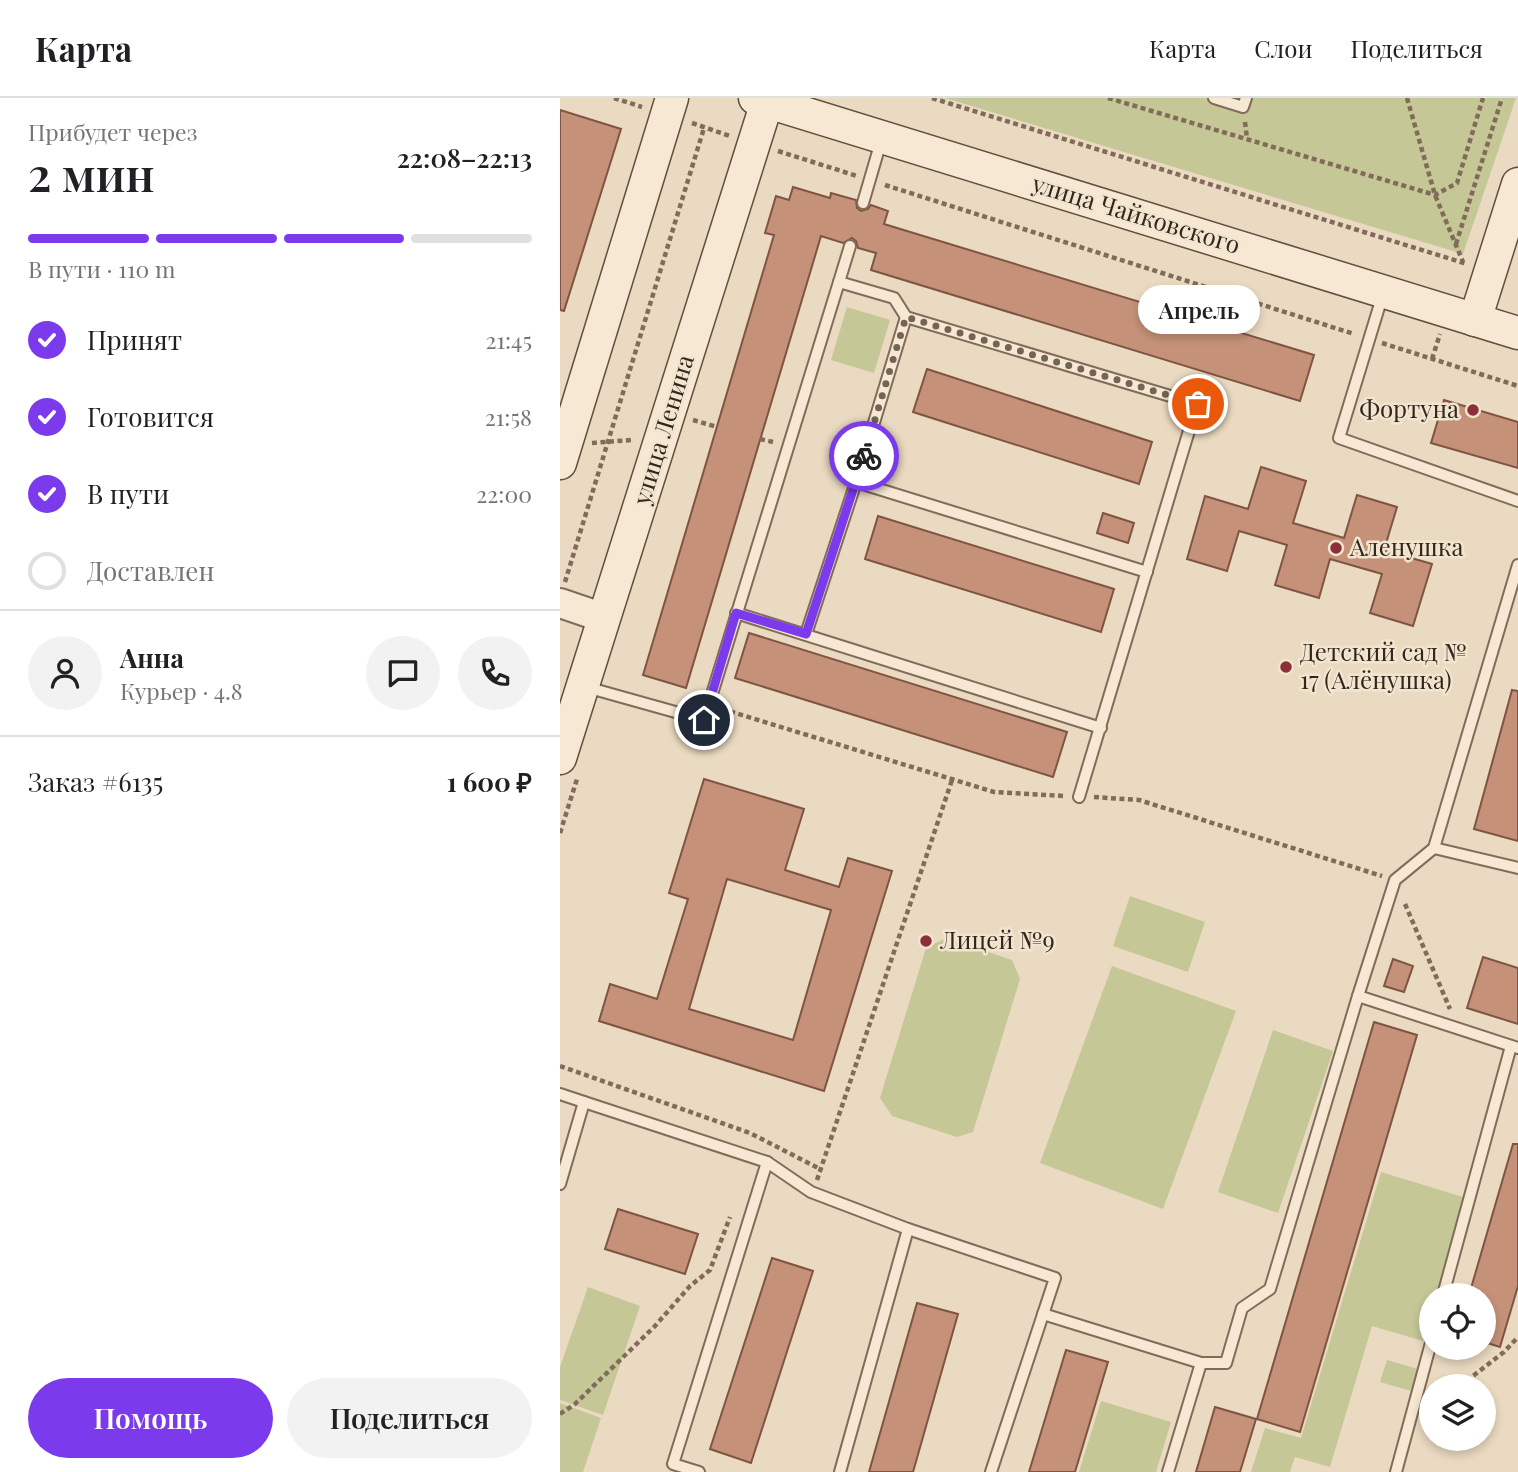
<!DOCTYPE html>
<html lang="ru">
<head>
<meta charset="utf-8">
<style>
  body { margin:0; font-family:"Playfair Display",serif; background:#f2f2f2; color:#202124; height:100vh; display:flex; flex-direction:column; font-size:26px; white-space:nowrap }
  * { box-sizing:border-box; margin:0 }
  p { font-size:23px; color:#757577 }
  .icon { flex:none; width:38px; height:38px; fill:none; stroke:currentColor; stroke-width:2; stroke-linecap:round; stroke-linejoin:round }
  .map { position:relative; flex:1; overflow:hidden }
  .side { display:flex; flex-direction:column; background:#fff; width:560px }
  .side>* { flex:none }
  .tools { position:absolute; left:859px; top:1185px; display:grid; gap:14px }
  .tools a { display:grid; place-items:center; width:77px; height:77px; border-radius:50%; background:#fff; box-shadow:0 4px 10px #0003; font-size:35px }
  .pin { position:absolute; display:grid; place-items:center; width:60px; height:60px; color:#fff; margin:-30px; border:4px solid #fff; border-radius:50%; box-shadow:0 2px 7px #0007 }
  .courier { position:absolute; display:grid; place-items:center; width:70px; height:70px; margin:-35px; border:5px solid #7c3aed; border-radius:50%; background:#fff; color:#222; box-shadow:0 2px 9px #0007 }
  .bubble { position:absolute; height:49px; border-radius:24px; background:#fff; box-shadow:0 4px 10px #0003; font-size:23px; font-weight:600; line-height:49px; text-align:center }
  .headline em { font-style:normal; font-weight:600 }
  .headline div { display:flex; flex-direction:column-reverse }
  .headline { display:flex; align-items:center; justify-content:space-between; height:119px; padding:0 28px }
  h1 { font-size:46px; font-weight:600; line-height:52px }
  .bar { display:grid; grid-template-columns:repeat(4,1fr); gap:10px 7px; align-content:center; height:84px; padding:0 28px }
  .bar i { height:9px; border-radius:5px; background:#e0e0e0 }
  .bar .active { background:#7c3aed }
  .bar p { grid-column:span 4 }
  .line { display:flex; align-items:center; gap:18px; padding:0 28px; border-top:2px solid #e0e0e0 }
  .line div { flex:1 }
  .round { display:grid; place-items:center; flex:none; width:74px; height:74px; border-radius:37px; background:#f2f2f2 }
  ol { padding:0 28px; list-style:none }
  li { display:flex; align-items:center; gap:21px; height:77px }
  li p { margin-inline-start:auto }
  li .icon { padding:7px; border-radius:50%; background:#7c3aed; color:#fff; stroke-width:4 }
  li:last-child { color:#757577 }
  li i { width:38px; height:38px; border:4px solid #e0e0e0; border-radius:50% }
  .action { display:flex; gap:14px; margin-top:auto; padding:14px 28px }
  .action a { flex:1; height:80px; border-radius:42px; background:#7c3aed; color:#fff; font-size:28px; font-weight:600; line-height:80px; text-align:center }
  .action a+a { background:#f2f2f2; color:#202124 }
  header { display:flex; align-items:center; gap:42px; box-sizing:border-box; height:98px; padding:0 35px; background:#fff; border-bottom:2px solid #e0e0e0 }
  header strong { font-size:33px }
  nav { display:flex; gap:38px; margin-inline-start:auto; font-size:24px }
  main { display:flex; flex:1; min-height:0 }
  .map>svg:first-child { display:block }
</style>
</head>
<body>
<header>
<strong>Карта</strong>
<nav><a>Карта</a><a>Слои</a><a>Поделиться</a></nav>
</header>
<main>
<section class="side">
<div class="headline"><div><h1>2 мин</h1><p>Прибудет через</p></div><em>22:08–22:13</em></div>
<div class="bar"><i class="active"></i><i class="active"></i><i class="active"></i><i></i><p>В пути · 110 m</p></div>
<ol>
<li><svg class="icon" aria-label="check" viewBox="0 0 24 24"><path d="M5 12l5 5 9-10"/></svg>Принят<p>21:45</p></li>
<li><svg class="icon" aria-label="check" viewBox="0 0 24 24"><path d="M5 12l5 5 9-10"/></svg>Готовится<p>21:58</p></li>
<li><svg class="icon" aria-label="check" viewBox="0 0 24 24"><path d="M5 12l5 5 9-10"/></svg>В пути<p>22:00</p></li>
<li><i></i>Доставлен</li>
</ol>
<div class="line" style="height:126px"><a class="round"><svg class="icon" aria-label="person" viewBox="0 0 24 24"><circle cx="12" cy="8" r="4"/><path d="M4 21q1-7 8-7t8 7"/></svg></a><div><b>Анна</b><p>Курьер · 4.8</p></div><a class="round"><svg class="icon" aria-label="chat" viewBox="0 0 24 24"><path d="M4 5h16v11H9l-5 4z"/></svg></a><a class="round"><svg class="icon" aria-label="phone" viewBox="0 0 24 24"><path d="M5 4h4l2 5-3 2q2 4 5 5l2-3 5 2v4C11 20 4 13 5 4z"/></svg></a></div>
<div class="line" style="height:91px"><div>Заказ #6135</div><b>1 600 ₽</b></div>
<div class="action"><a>Помощь</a><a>Поделиться</a></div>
</section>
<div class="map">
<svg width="958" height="1374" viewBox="0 0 958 1374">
  <rect width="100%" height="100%" fill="#eadac1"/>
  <g fill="#c5c796">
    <path d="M385,0H956L903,156Z"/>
    <path d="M287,209L330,222L314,275L271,262Z"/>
    <path d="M570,798L645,824L628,874L553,848Z"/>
    <path d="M386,840L452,862L460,881L413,1034L397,1039L332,1018L320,1000L366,850Z"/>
    <path d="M552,868L676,913L603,1111L480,1065Z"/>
    <path d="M713,932L773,953L718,1115L658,1094Z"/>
    <path d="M821,1074L913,1102L885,1197H872L870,1245L812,1228L770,1369L735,1359L730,1374H691L705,1330L741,1340Z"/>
    <path d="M28,1189L80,1208L43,1317L0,1302V1269Z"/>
    <path d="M827,1262L858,1271L851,1293L820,1284Z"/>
    <path d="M541,1303L611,1324L596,1374H519Z"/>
    <path d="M0,1305L41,1320L23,1374H0Z"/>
  </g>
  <g fill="#c59279" stroke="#7f5442" stroke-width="2" fill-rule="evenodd">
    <path d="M0,12L61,31L4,213L0,212Z"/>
    <path d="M233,89L270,100L271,95L296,102L297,110L301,113L308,111L311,107L328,113L324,126L754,257L740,303L311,172L316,155L298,150L296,143L292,140L283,145L261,138L126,590L83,577L214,137L205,135L216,98L229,102Z"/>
    <path d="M367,271L592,344L579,386L353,314Z"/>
    <path d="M884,302L958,324V370L871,345Z"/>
    <path d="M701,369L746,383L733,425L784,440L797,397L837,409L824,452L872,466L853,528L810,515L822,476L770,461L759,500L715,487L727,447L679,433L667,473L627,461L645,398L688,411Z"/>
    <path d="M543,415L574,425L568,445L537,435Z"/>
    <path d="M318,418L554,491L541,534L305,461Z"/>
    <path d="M189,535L507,634L493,679L175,580Z"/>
    <path d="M952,592L958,593V743L914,731Z"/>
    <path d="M144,681L244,711L225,772L279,789L288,760L332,773L264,993L39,923L50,886L97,901L128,801L109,795ZM167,781L271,812L233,942L129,911Z"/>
    <path d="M923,859L958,870V926L907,910Z"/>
    <path d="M833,861L853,868L844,894L824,888Z"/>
    <path d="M814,924L857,937L740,1334L697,1321Z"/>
    <path d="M953,1046H958V1188L940,1249L924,1244V1197H909Z"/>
    <path d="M58,1111L138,1136L125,1176L45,1151Z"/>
    <path d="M212,1160L253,1173L191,1365L150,1351Z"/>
    <path d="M357,1205L398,1216L353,1374H309Z"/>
    <path d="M506,1252L548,1264L515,1374H469Z"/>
    <path d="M655,1309L696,1321L680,1374H636Z"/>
  </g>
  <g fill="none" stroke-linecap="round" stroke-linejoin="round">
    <defs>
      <g id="service">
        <path d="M654,0L683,9L686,0"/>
        <path d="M303,105L322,40"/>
        <path d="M279,184L290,148"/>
        <path d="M823,196L779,340L958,403"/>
        <path d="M296,384L587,474"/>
        <path d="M176,515L541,630"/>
        <path d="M246,536L296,384L346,219"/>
        <path d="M26,589L144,622L279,184L334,200L346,219L637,306L519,699"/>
        <path d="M874,750L958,770"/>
        <path d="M798,898L835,782L874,750L958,467"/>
        <path d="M0,996L24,1004L0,1086"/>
        <path d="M24,1004L207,1064L251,1094L348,1131L495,1180L431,1374"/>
        <path d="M883,1197L951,948"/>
        <path d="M483,1216L641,1265"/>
        <path d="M139,1374L113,1366L207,1064"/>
        <path d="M280,1374L348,1131"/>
        <path d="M608,1374L641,1265H666L682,1210L710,1191L798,898L958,950"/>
        <path d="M836,1374L872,1241"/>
      </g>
      <path id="tertiary" d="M0,505L44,520"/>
      <g id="secondary">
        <path d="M195,0L958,235"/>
        <path d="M915,222L958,86"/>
        <path d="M0,365L112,0"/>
        <path d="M0,660L207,4"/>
      </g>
    </defs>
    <use href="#service" stroke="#826b5a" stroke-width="14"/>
    <use href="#tertiary" stroke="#826b5a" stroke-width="32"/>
    <use href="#secondary" stroke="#634d3d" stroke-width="35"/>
    <g stroke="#826b5a" stroke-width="4.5" stroke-dasharray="5 3.5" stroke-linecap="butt">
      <path d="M54,0L82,9"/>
      <path d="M372,0L907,166"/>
      <path d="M548,0L875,97L897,85L923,0"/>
      <path d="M847,0L875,97L903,164"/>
      <path d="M685,24L687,41"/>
      <path d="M132,25L170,38"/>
      <path d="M218,53L297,78"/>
      <path d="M325,87L794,236"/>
      <path d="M896,146L942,0"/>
      <path d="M822,245L958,288"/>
      <path d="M872,261L880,236"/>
      <path d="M133,322L157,329"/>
      <path d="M200,341L213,344"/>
      <path d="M32,345L72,342"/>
      <path d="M5,484L144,30"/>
      <path d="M162,611L434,694L505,698"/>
      <path d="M534,699L579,702L822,778"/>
      <path d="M0,735L17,681"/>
      <path d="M845,806L890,911"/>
      <path d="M0,968L190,1035L262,1072"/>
      <path d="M257,1082L392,682"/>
      <path d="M900,1288L944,1254L958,1239"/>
      <path d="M0,1316L15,1306L95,1228L130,1188L150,1172L170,1119"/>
    </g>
    <use href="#service" stroke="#f6e8d3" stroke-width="10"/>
    <use href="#tertiary" stroke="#f6e8d3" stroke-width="28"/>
    <use href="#secondary" stroke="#f6e8d3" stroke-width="32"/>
  </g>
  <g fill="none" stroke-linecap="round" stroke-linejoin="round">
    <path stroke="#726556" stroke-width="7" stroke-dasharray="0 12.6" d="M304,358L346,219L638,306"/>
    <path stroke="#7c3aed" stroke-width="9" d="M144,622L176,515L246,536L304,358"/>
  </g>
  <g fill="#8c2f38" stroke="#f2e5d0" stroke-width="2.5">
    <circle cx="913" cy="312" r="7"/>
    <circle cx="776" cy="450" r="7"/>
    <circle cx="726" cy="569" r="7"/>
    <circle cx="366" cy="843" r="7"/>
  </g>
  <g text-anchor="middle" stroke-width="5" stroke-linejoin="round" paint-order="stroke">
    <g font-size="24" fill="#32261d" stroke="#f2e5d0">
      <text transform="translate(576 117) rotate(17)" y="8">улица Чайковского</text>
      <text transform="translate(104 332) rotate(-73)" y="8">улица Ленина</text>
    </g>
    <g font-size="24" fill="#32261d" stroke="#f2e5d0" text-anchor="start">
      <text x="899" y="320" text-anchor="end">Фортуна</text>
      <text x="790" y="458">Аленушка</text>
      <text x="740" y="563">Детский сад №<tspan x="740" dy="28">17 (Алёнушка)</tspan></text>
      <text x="380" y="851">Лицей №9</text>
    </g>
  </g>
</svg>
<div class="tools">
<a><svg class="icon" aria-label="locate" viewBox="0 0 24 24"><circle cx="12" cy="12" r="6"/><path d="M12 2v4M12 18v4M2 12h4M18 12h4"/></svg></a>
<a><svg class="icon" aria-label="layers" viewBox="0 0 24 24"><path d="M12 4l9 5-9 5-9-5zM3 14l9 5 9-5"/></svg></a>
</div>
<div class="pin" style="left:638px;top:306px;background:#ea580c"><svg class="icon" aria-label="bag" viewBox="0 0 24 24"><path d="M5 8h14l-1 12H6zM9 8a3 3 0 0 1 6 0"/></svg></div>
<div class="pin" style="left:144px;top:622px;background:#1f2937"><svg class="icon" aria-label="home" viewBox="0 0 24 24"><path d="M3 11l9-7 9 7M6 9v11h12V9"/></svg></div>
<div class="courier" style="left:304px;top:358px"><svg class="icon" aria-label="bike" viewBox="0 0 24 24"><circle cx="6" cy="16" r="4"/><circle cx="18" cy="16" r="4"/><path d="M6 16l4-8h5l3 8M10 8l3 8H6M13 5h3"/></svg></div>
<div class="bubble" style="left:578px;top:187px;width:122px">Апрель</div>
</div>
</main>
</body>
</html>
